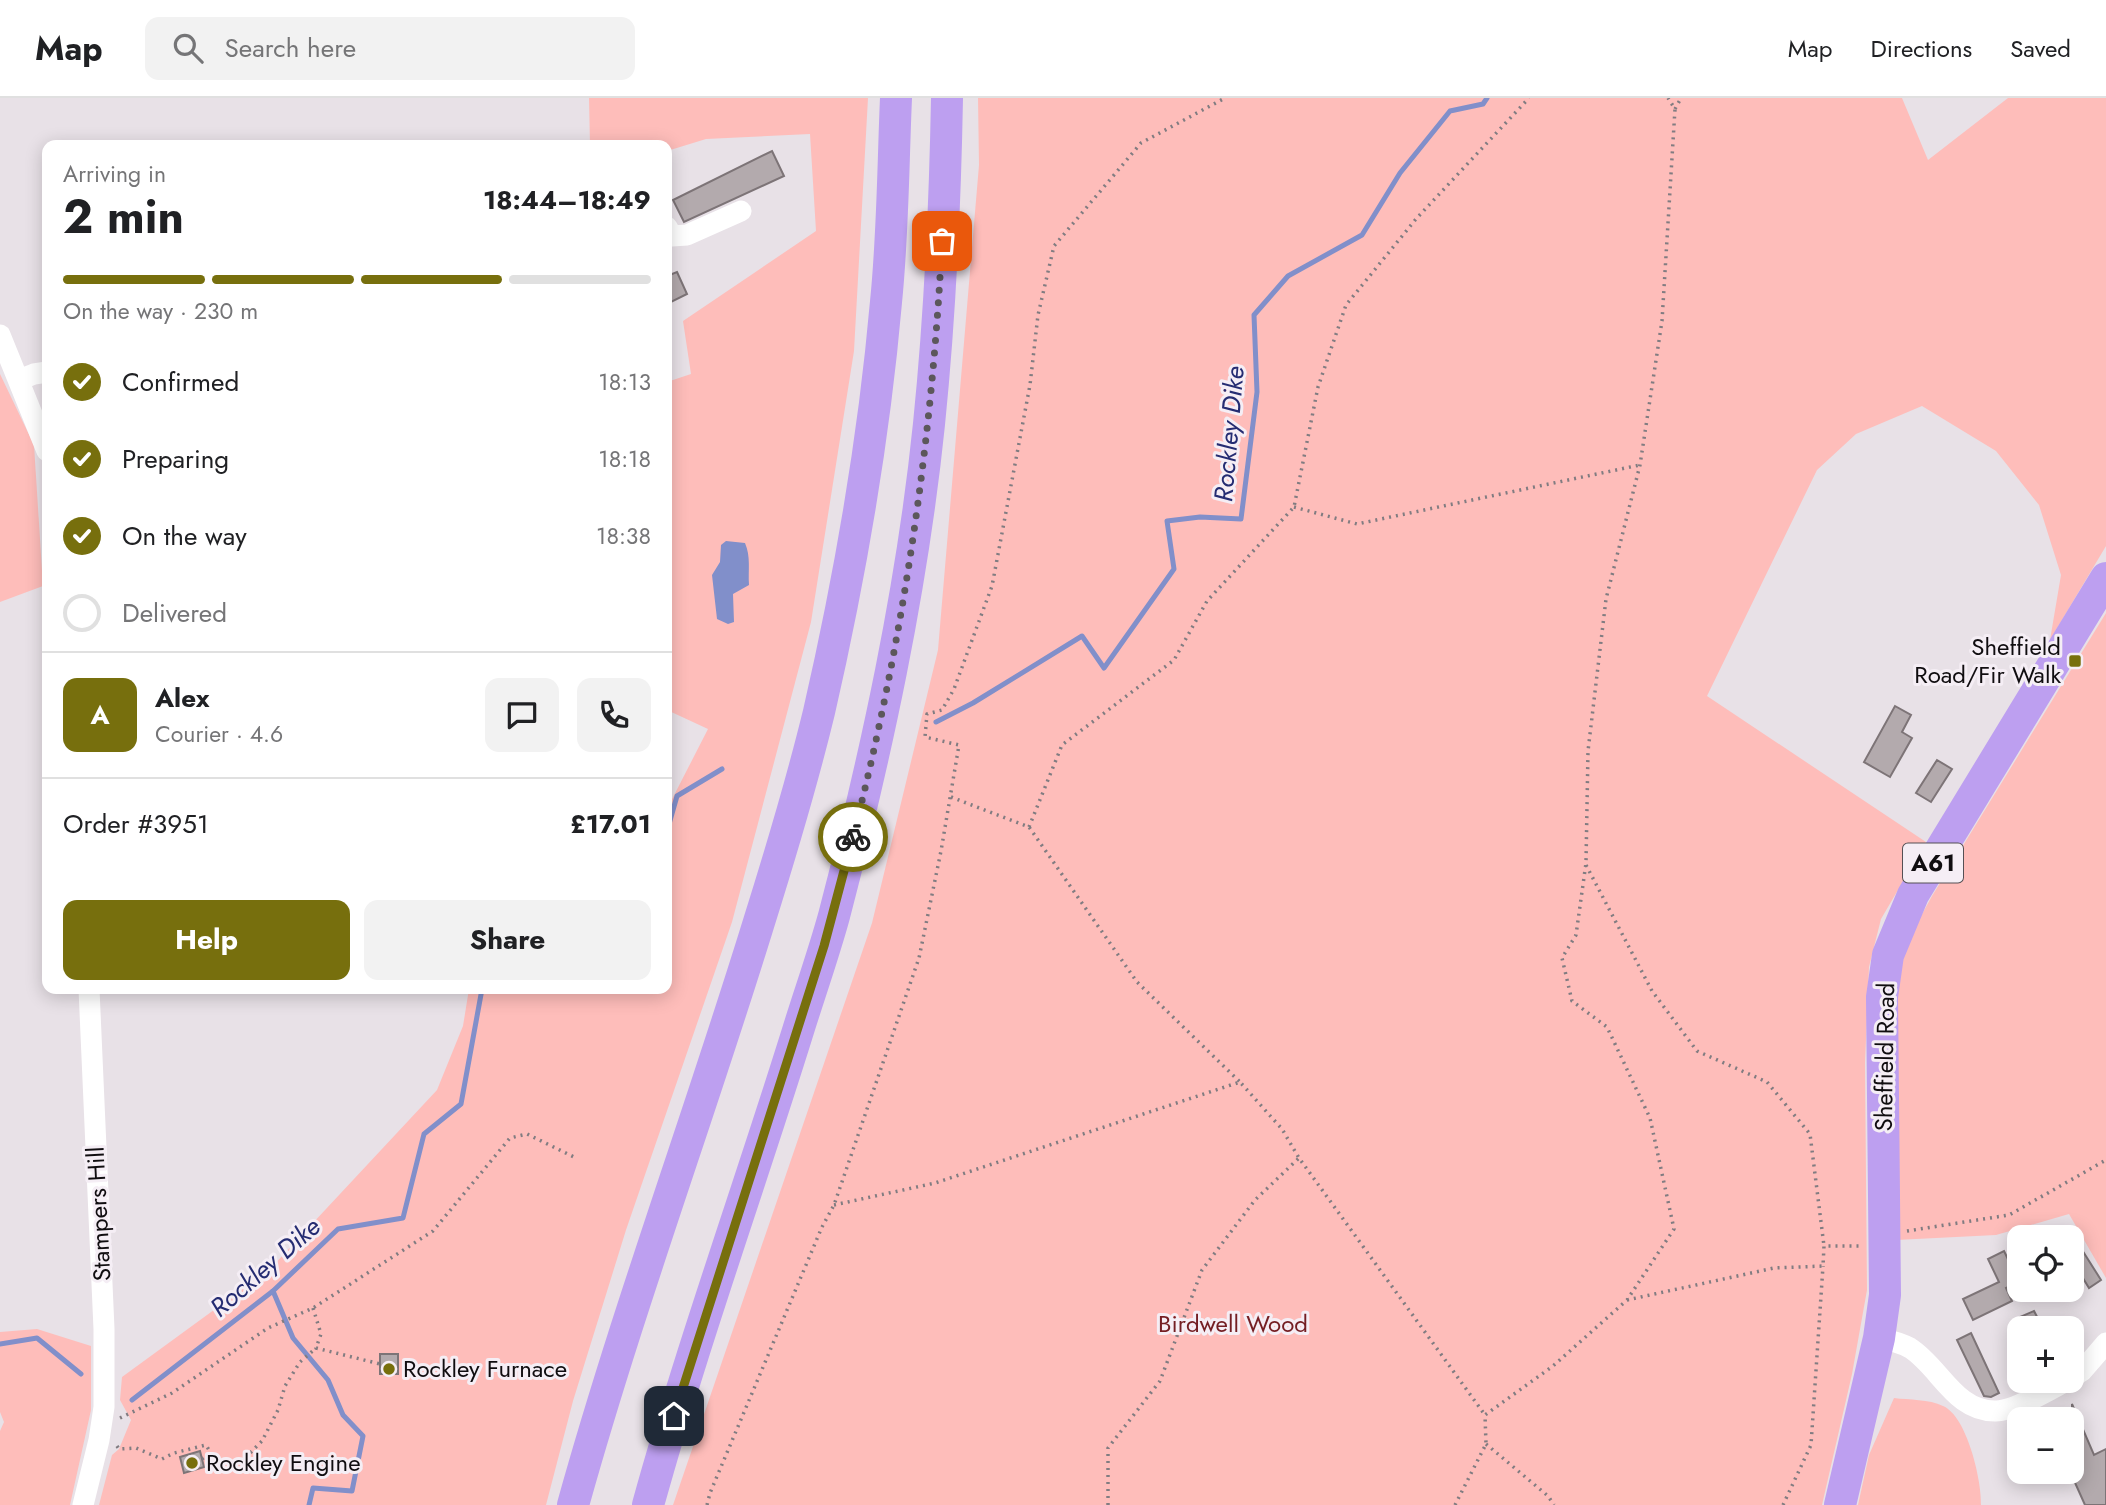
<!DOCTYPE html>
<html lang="en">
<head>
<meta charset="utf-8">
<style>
  body { margin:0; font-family:Jost,sans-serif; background:#f2f2f2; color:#202124; height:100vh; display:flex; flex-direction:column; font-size:26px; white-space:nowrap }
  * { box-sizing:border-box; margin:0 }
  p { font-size:23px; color:#757577 }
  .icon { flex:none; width:38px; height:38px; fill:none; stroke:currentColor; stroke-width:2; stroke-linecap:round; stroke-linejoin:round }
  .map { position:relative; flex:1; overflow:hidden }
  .drawer { position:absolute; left:42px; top:42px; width:630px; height:854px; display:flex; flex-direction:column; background:#fff; border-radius:14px; box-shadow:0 4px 18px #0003 }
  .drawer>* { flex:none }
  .fabs { position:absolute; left:2007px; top:1127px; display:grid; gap:14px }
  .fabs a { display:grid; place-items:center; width:77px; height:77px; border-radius:14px; background:#fff; box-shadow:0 4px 18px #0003; font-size:35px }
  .pin { position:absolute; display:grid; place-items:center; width:60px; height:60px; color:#fff; margin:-30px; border-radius:14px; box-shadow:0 4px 10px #0006 }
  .courier { position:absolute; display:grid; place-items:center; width:70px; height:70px; margin:-35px; border:5px solid #776f0d; border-radius:50%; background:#fff; color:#222; box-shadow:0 2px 9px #0007 }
  .overview em { font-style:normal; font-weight:700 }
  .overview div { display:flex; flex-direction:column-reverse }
  .overview { display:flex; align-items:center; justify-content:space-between; height:119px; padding:0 21px }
  h1 { font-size:46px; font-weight:700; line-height:52px }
  .bar { display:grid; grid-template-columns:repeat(4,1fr); gap:10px 7px; align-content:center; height:84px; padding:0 21px }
  .bar i { height:9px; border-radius:5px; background:#e0e0e0 }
  .bar .active { background:#776f0d }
  .bar p { grid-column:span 4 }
  .line { display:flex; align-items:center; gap:18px; padding:0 21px; border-top:2px solid #e0e0e0 }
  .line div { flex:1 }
  .round { display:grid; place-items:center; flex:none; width:74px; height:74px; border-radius:14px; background:#f2f2f2 }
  ol { padding:0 21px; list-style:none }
  li { display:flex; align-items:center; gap:21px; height:77px }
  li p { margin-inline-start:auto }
  li .icon { padding:7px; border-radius:50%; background:#776f0d; color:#fff; stroke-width:4 }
  li:last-child { color:#757577 }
  li i { width:38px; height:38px; border:4px solid #e0e0e0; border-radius:50% }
  .primary-button { display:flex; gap:14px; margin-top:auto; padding:14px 21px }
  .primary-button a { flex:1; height:80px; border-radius:14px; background:#776f0d; color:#fff; font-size:28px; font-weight:700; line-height:80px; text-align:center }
  .primary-button a+a { background:#f2f2f2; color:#202124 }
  header { display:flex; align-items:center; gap:42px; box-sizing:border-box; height:98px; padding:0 35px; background:#fff; border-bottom:2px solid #e0e0e0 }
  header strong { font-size:33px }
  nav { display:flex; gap:38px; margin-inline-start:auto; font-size:24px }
  .search { width:490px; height:63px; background:#f2f2f2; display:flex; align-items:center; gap:18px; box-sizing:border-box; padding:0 24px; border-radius:14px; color:#757577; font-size:26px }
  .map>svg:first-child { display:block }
</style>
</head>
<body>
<header>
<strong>Map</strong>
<div class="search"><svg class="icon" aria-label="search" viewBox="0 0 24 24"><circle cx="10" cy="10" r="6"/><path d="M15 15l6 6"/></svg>Search here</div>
<nav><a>Map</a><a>Directions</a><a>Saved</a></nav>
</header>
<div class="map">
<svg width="2106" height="1407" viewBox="0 0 2106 1407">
  <rect width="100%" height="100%" fill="#e8e1e7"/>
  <g fill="#febdba">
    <path d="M589,0H868L854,253L811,524L732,824L626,1132L573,1303L546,1407H99L112,1357L119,1351L131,1322L120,1302L122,1279L270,1171L437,992L463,928L469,891H667V711L708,631L667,612V284L691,276L683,223L816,133L810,36L706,41L667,53V47H590Z"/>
    <path d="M978,0H1902L1928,62L2008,0H2106V448L2050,542L2061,477L2039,407L1996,353L1922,308L1856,336L1817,372L1707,598L1926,744L1881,821L1869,869L1865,965L1867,1192L1852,1276L1822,1407H673L872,825L938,552L979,67Z"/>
    <path d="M0,276L34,347L43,488L0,504Z"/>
    <path d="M2106,515V1180L2069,1116L1996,1137L1896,1142L1895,905L1905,847L1932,798Z"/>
    <path d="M37,1231L91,1248V1312L70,1407H0V1333L4,1324L0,1314V1234Z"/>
    <path d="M1894,1300C1909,1302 1929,1301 1943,1308C1967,1318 1982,1383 1981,1407H1858L1869,1357Z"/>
  </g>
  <path fill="#818fca" d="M726,443L745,445C751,459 748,472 749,487L733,496L734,524L728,526L717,521L712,477L720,464L721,447Z"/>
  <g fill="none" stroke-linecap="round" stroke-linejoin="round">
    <g stroke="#818fca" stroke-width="5">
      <path d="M936,624L973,605L1082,538L1104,570L1174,471L1167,423L1200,419L1241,421L1257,294L1254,217L1288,178L1362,137L1400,75L1450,13L1483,6L1487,0"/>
      <path d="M667,733L677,698L722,671"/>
      <path d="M273,1193L293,1240L328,1282L343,1317L363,1338L352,1393L313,1390L309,1407"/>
      <path d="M0,1246L37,1240L81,1276"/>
      <path d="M132,1302L273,1193L338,1131L403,1120L424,1036L461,1006L482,891"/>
    </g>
  </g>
  <g fill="#b3aaad" stroke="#7d7477" stroke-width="2">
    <path d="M772,53L784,78L684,124L673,102Z"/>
    <path d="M677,174L687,196L667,206V178Z"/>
    <path d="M1895,608L1911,617L1902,634L1912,640L1890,679L1864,664Z"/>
    <path d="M1937,662L1952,671L1931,704L1916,695Z"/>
    <path d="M2072,1136L2101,1182L2089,1190L2078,1172L2072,1176Z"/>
    <path d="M2004,1153L2019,1184L2006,1190L2012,1203L1973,1222L1963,1201L1999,1184L1988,1161Z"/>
    <path d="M2034,1213L2043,1230H2025L2020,1219Z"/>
    <path d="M1971,1235L1999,1295L1991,1299L1984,1298L1957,1242Z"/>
    <rect x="380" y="1256" width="18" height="20"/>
    <path d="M2072,1306L2094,1357L2106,1351V1407H2085L2072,1378Z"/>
    <path d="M200,1353L204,1369L184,1375L180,1359Z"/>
  </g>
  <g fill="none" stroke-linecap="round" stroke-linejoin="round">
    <g stroke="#817c81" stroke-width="3.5" stroke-dasharray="2 5" stroke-linecap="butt">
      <path d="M1675,11L1681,0"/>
      <path d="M1294,409L1357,426L1640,367"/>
      <path d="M951,699L1029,729L1137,884L1240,984"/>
      <path d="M1029,729L1062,647L1174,562L1207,503L1294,409L1318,289L1346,207L1416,121L1529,0"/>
      <path d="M1586,767L1652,893L1697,953L1767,984L1810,1036L1824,1148"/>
      <path d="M834,1107L935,1085L1240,984L1282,1031L1299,1060L1485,1317"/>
      <path d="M1907,1133L2009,1117L2106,1062"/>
      <path d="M1627,1202L1774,1170L1823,1168L1824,1148H1862"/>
      <path d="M313,1210L321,1236L316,1250L380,1266"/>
      <path d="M120,1320L172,1295L268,1230L313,1210L433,1133L510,1040L527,1036L574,1059"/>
      <path d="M1486,1346L1548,1398L1554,1407"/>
      <path d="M117,1348L119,1351L136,1350L162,1361L174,1355L206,1347L217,1365H240L262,1343L278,1312L285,1288L300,1264L316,1250"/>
      <path d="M202,1361L211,1355"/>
      <path d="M707,1407L710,1395L822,1129L834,1107L919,860L941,753L959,647L925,639L927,616L942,612L954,591L992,488L1030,287L1038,217L1054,148L1141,45L1225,0"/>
      <path d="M1108,1407V1350L1160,1283L1202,1172L1255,1102L1299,1060"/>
      <path d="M1455,1407L1486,1346L1485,1317L1553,1268L1627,1202L1674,1131L1650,1020L1607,929L1572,903L1562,860L1576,837L1586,765L1588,653L1606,501L1640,367L1662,223L1675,11L1668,0"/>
      <path d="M1783,1407L1811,1347L1823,1168"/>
    </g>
    <g stroke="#fff" stroke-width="21">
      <path d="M667,129L672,138L687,137L741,113"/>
      <path d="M0,237L47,353"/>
      <path d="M19,282L34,276L47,274"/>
      <path d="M1879,1240C1889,1242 1901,1245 1910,1250C1940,1269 1955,1314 1996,1313C2013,1313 2050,1292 2066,1283"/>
      <path d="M2072,1279L2082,1273L2106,1245"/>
      <path d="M83,1407L99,1342L104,1309V1231L89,891"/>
    </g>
    <g stroke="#bd9ff0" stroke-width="32">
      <path d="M573,1407C628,1210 699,1019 759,824C781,754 802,684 819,614C850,479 874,341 886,204C893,136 893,68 896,0"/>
      <path d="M648,1407C692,1248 748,1093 797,936C809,897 823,858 834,818C876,657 912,492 929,326C940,218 945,109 947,0"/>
      <path d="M1840,1407L1879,1240L1885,1197L1882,899L1888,857L1913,797L2106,480"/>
    </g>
  </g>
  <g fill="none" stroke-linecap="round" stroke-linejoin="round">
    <path stroke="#5c575b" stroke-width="7" stroke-dasharray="0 12.6" d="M853,739C903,544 932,344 942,143"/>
    <path stroke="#776f0d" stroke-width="9" d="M674,1318L824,848L853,739"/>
  </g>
  <g fill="#776f0d" stroke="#f5eef5" stroke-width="2.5">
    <rect x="2068" y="556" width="14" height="14" rx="3.5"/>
    <circle cx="389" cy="1271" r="7"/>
    <circle cx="192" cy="1365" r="7"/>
  </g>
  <g text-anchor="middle" stroke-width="6" stroke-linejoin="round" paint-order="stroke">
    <rect fill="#f5eef5" stroke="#555055" stroke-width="2" x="1903" y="745.5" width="60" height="39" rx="5"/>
    <g font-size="23" font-weight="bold" fill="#100d10">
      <text x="1933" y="773">A61</text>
    </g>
    <g font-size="24" fill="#100d10" stroke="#f5eef5" text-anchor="start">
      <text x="2061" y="557" text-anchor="end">Sheffield<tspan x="2061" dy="28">Road/Fir Walk</tspan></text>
      <text x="403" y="1279">Rockley Furnace</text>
      <text x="206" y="1373">Rockley Engine</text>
    </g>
    <g font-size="24" fill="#100d10" stroke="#f5eef5">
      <text transform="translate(1885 959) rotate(-89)" y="8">Sheffield Road</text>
      <text transform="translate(99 1116) rotate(-93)" y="8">Stampers Hill</text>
    </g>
    <g font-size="24" fill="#741e23" stroke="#f5eef5">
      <text x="1233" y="1234">Birdwell Wood</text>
    </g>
    <g font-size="26" font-style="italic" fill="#252c72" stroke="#f5eef5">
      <text transform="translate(1229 336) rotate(-85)" y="9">Rockley Dike</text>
      <text transform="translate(265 1169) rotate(-41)" y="9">Rockley Dike</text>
    </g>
  </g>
</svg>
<div class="fabs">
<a><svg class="icon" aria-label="locate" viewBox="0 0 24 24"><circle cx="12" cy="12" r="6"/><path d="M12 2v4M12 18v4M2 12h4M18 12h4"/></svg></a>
<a>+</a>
<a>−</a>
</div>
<div class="pin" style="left:942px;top:143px;background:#ea580c"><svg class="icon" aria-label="bag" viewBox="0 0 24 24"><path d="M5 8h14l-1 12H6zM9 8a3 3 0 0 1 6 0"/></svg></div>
<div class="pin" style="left:674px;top:1318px;background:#1f2937"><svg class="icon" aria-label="home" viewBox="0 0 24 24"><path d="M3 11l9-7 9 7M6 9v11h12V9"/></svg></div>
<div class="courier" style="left:853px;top:739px"><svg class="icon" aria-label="bike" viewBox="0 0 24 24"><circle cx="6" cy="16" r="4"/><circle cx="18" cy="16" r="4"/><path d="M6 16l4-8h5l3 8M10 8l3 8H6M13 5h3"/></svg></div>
<section class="drawer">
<div class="overview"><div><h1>2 min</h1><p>Arriving in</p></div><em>18:44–18:49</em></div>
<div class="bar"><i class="active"></i><i class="active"></i><i class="active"></i><i></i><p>On the way · 230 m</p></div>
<ol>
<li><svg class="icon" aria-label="check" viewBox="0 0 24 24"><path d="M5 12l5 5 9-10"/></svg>Confirmed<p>18:13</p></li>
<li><svg class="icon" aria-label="check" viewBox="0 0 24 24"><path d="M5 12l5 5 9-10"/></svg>Preparing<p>18:18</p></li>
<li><svg class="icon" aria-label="check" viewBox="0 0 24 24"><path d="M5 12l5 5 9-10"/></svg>On the way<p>18:38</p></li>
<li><i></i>Delivered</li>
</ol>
<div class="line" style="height:126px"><b class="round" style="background:#776f0d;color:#fff">A</b><div><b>Alex</b><p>Courier · 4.6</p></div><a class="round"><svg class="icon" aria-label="chat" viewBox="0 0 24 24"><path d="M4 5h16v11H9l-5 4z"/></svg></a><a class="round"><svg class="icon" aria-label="phone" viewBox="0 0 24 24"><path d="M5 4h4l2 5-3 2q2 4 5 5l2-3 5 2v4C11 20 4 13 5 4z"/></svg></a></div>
<div class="line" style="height:91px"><div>Order #3951</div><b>£17.01</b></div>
<div class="primary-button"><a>Help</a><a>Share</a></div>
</section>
</div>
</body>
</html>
